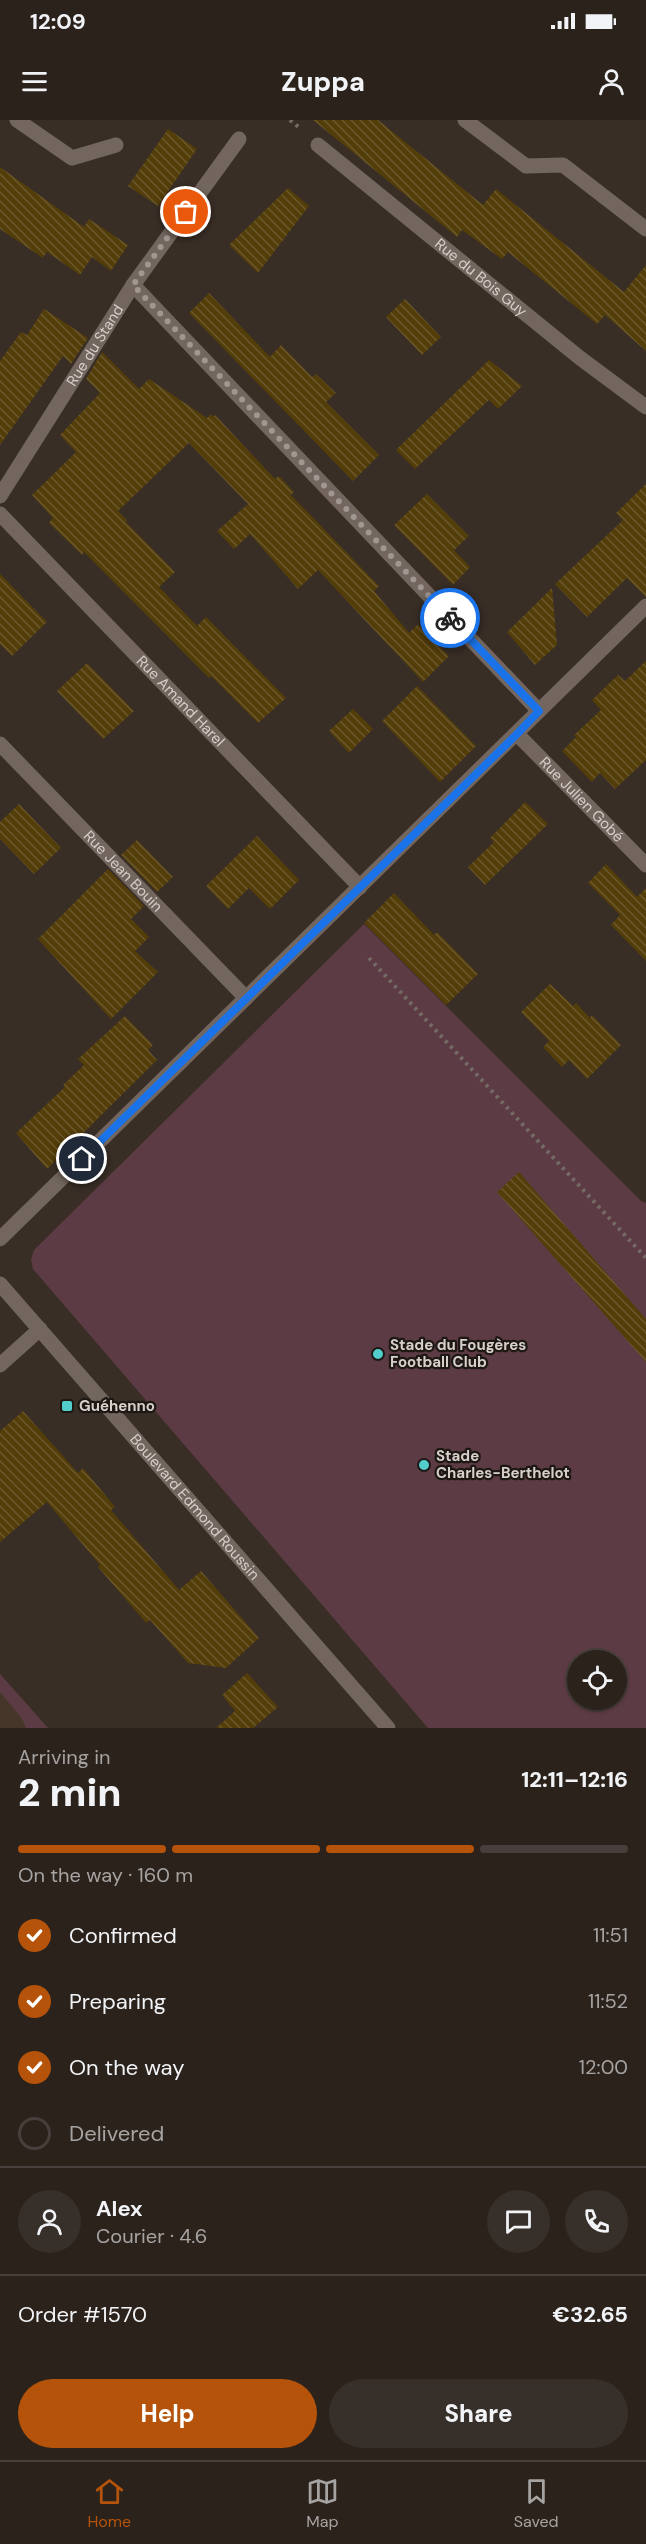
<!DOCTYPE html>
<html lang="en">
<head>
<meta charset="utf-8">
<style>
  body { margin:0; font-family:"DM Sans",sans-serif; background:#372f29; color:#f1f3f6; height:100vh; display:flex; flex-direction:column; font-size:22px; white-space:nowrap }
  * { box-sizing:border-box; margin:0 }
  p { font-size:20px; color:#a6a4a3 }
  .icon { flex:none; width:33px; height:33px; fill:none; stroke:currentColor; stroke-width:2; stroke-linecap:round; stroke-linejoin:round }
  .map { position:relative; height:1608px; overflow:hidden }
  .details { display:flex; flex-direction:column; background:#2b221c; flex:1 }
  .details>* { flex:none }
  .controls { position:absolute; left:567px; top:1530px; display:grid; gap:12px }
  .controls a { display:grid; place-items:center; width:60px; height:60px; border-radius:50%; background:#2b221c; box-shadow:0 2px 4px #0004,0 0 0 2px #473f3b; font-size:30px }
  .pin { position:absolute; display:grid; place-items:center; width:51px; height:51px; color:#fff; margin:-26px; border:3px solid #fff; border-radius:50%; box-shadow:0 2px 6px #0007 }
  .courier { position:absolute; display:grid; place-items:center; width:60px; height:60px; margin:-30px; border:4px solid #1a73e8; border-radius:50%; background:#fff; color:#222; box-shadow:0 2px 8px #0007 }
  .summary em { font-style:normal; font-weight:800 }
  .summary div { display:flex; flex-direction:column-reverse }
  .summary { display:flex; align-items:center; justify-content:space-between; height:102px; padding:0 18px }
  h1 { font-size:39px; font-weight:800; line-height:45px }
  .bar { display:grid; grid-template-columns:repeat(4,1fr); gap:9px 6px; align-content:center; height:72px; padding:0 18px }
  .bar i { height:8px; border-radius:4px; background:#473f3b }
  .bar .active { background:#b45309 }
  .bar p { grid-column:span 4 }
  .line { display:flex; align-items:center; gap:15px; padding:0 18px; border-top:2px solid #473f3b }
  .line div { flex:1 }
  .round { display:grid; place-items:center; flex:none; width:63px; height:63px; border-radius:32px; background:#372f29 }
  ol { padding:0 18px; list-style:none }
  li { display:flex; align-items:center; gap:18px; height:66px }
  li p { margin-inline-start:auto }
  li .icon { padding:6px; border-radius:50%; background:#b45309; color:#fff; stroke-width:4 }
  li:last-child { color:#a6a4a3 }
  li i { width:33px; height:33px; border:3px solid #473f3b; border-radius:50% }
  .action { display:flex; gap:12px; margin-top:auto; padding:12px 18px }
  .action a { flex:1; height:69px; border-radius:36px; background:#b45309; color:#fff; font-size:24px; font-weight:800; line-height:69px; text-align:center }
  .action a+a { background:#372f29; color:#f1f3f6 }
  .status { display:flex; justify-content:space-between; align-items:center; height:42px; padding:0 30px; background:#2b221c; direction:ltr }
  .status svg { height:16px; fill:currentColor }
  header { display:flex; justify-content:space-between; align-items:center; height:78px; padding:0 18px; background:#2b221c; font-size:27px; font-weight:800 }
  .menu { display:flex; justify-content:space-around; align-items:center; height:84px; border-top:2px solid #473f3b; background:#2b221c; font-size:16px; color:#a6a4a3 }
  .menu a { display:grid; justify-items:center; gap:3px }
  .menu .active { color:#b45309 }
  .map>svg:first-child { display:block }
</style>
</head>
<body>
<div class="status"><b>12:09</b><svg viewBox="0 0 49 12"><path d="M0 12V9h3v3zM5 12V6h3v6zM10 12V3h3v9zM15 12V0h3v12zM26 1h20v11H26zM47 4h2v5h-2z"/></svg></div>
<header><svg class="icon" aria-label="menu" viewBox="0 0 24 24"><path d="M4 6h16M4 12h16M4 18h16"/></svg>Zuppa<svg class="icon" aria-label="person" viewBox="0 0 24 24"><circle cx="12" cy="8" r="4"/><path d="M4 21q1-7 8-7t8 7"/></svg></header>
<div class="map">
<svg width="646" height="1608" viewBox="0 0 646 1608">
  <defs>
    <pattern id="building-back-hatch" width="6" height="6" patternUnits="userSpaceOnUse" patternTransform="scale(1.5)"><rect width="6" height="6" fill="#533d09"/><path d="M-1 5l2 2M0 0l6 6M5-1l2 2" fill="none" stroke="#6b582c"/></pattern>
  </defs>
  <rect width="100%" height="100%" fill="#392e26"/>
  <path fill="#463529" d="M0,1554L48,1608H0Z"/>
  <g fill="#5d3b44" fill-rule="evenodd">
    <path d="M364,804L641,1081L646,1083V1608H428L33,1149L31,1139L34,1130ZM578,1540H616V1580H578Z"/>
    <path d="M0,1554L48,1608H26L22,1599L0,1572Z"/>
  </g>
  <g fill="url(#building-back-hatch)">
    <path d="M313,0H378L483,85L496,69L624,172L646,145V231L605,195L597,204L508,132L502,139L462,110L457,117Z"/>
    <path d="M168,9L197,29L158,86L128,66Z"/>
    <path d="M0,47L84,107L89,99L128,125L111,151L92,137L80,155L47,132L43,138L0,109Z"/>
    <path d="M288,68L309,86L258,153L229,125Z"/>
    <path d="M209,173L270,237L281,225L312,257L316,254L336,273L326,282L379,335L353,361L189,193Z"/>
    <path d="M405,179L441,217L422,235L386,197Z"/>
    <path d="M44,189L88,218L71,244L63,236L0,325V241L21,212L27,215Z"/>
    <path d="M102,232L139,269L149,259L207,298L211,294L213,297L215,295L275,359L279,356L294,372L291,375L379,466L374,471L409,513L418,504L449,536L423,562L318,450L298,469L250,414L234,429L217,411L248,384L189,323L118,391L127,400L126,402L175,452L159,467L197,506L206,497L286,578L258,603L211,556L209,558L84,432L82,435L49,403L53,398L32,375L76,332L60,315L100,273L86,259Z"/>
    <path d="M489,240L522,266L498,289L489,280L415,349L396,330Z"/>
    <path d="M646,364V477L627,458L587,497L555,464L623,400L616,393Z"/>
    <path d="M427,374L469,416L454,430L470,447L453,465L394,405Z"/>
    <path d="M0,454L47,502L12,536L0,524Z"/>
    <path d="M552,468L557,525L535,545L507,512Z"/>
    <path d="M646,541V640L615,669L600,653L592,662L562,631L576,617L574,615L601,590L592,580L618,555L625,561Z"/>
    <path d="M87,543L134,591L103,619L57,571Z"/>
    <path d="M417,566L476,626L440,662L382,601Z"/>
    <path d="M353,589L373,609L349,633L329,611Z"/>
    <path d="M525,682L548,704L485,765L468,747L494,722L490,718Z"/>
    <path d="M19,684L61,728L34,754L0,719V702Z"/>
    <path d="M257,716L299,760L270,789L249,768L228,789L206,766Z"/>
    <path d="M137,720L173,757L157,772L121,735Z"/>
    <path d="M606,744L637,777L646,768V841L611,805L620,795L588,763Z"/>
    <path d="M108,749L144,786L131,799L149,817L135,831L158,852L111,899L38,819Z"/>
    <path d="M394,773L434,815L437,812L478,854L446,885L364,803Z"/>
    <path d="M550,864L573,886L576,883L590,898L592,895L621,925L587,959L569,940L562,947L543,927L549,921L521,892Z"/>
    <path d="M125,896L153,925L148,930L157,940L47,1049L16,1013L65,967L63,965L84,945L78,939Z"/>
    <path d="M519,1052L646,1199V1242L497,1072Z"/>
    <path d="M23,1291L78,1353L83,1348L115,1387L111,1390L179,1470L201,1451L259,1518L226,1548L188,1543L150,1500L146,1503L98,1447L100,1445L47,1382L0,1422V1311Z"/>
    <path d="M247,1553L278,1587L253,1608H216L235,1591L222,1575Z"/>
  </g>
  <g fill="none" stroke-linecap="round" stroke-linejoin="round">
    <g stroke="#746b64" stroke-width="4" stroke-dasharray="3 4.5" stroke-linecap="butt">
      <path d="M290,0L301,9"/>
      <path d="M369,838L646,1138"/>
    </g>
    <g stroke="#73665e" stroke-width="15">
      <path d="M17,0L72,38L116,25"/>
      <path d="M465,0L526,46L563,45L646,109"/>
      <path id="s1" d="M318,25L580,238L646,287"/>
      <path d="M133,165L539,591"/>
      <path id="s2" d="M0,376L133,165L239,19"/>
      <path id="s3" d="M0,394L360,767"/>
      <path id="s4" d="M517,614L646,745"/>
      <path id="s5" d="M0,624L246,878"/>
      <path d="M0,1119L646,486"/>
      <path d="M0,1245L40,1209"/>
    </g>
    <path stroke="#73665e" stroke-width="15" id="s6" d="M0,1164L388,1608"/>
  </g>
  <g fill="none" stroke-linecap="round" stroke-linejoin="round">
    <path stroke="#a09791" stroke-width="6" stroke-dasharray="0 10.8" d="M186,92L133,165L450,498"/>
    <path stroke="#1a73e8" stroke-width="8" d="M82,1039L517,614L539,591L450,498"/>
  </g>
  <g fill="#53cdcb" stroke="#1d1814" stroke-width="2">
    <circle cx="378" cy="1234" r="6"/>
    <rect x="61" y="1280" width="12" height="12" rx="3"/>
    <circle cx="424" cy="1345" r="6"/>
  </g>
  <g text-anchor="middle" stroke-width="4.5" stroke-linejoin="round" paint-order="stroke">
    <g font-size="15" fill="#d7cfca" stroke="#1d1814">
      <text dy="5" stroke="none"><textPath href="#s1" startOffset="210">Rue du Bois Guy</textPath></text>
      <text dy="5" stroke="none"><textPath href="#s2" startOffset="178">Rue du Stand</textPath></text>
      <text dy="5" stroke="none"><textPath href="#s3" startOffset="260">Rue Amand Harel</textPath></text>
      <text dy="5" stroke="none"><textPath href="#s4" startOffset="92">Rue Julien Gobé</textPath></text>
      <text dy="5" stroke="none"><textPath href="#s5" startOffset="177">Rue Jean Bouin</textPath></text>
      <text dy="5" stroke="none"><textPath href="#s6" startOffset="296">Boulevard Edmond Roussin</textPath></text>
    </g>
    <g font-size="15" font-weight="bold" fill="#d7cfca" stroke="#1d1814" text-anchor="start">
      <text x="390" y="1230">Stade du Fougères<tspan x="390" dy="17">Football Club</tspan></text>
      <text x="79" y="1291">Guéhenno</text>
      <text x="436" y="1341">Stade<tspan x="436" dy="17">Charles-Berthelot</tspan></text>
    </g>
  </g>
</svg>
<div class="controls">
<a><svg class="icon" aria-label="locate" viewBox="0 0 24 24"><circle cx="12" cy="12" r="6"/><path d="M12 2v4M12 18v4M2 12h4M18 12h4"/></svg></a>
</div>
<div class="pin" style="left:186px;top:92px;background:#ea580c"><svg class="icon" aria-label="bag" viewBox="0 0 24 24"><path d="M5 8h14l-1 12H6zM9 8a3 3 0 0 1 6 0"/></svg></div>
<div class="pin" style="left:82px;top:1039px;background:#1f2937"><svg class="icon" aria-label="home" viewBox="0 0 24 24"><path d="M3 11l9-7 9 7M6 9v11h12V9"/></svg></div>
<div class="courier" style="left:450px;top:498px"><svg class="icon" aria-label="bike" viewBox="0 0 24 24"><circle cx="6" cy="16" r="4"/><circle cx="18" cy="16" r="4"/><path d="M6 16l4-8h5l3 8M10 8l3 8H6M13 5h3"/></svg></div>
</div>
<section class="details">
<div class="summary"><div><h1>2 min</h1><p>Arriving in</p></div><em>12:11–12:16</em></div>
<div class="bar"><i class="active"></i><i class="active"></i><i class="active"></i><i></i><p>On the way · 160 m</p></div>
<ol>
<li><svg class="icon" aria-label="check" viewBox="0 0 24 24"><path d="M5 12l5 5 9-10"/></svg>Confirmed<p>11:51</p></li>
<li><svg class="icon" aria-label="check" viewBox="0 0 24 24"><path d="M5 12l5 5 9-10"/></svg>Preparing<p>11:52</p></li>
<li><svg class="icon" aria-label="check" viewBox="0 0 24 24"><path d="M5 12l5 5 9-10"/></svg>On the way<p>12:00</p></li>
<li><i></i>Delivered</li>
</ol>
<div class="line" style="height:108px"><a class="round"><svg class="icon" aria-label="person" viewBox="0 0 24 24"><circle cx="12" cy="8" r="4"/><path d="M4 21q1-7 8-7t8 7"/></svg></a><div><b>Alex</b><p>Courier · 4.6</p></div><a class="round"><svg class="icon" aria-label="chat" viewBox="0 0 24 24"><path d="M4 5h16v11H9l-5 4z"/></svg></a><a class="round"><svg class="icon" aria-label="phone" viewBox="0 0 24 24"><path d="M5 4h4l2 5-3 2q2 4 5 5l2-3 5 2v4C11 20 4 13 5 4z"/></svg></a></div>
<div class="line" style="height:78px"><div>Order #1570</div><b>€32.65</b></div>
<div class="action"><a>Help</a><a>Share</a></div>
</section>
<nav class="menu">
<a class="active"><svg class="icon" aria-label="home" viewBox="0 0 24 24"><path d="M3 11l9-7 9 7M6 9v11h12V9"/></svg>Home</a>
<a><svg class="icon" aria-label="map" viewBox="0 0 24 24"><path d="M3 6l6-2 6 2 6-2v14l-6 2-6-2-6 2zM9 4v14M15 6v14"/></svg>Map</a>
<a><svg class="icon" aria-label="saved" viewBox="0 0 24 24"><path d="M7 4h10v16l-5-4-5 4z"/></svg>Saved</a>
</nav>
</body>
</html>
